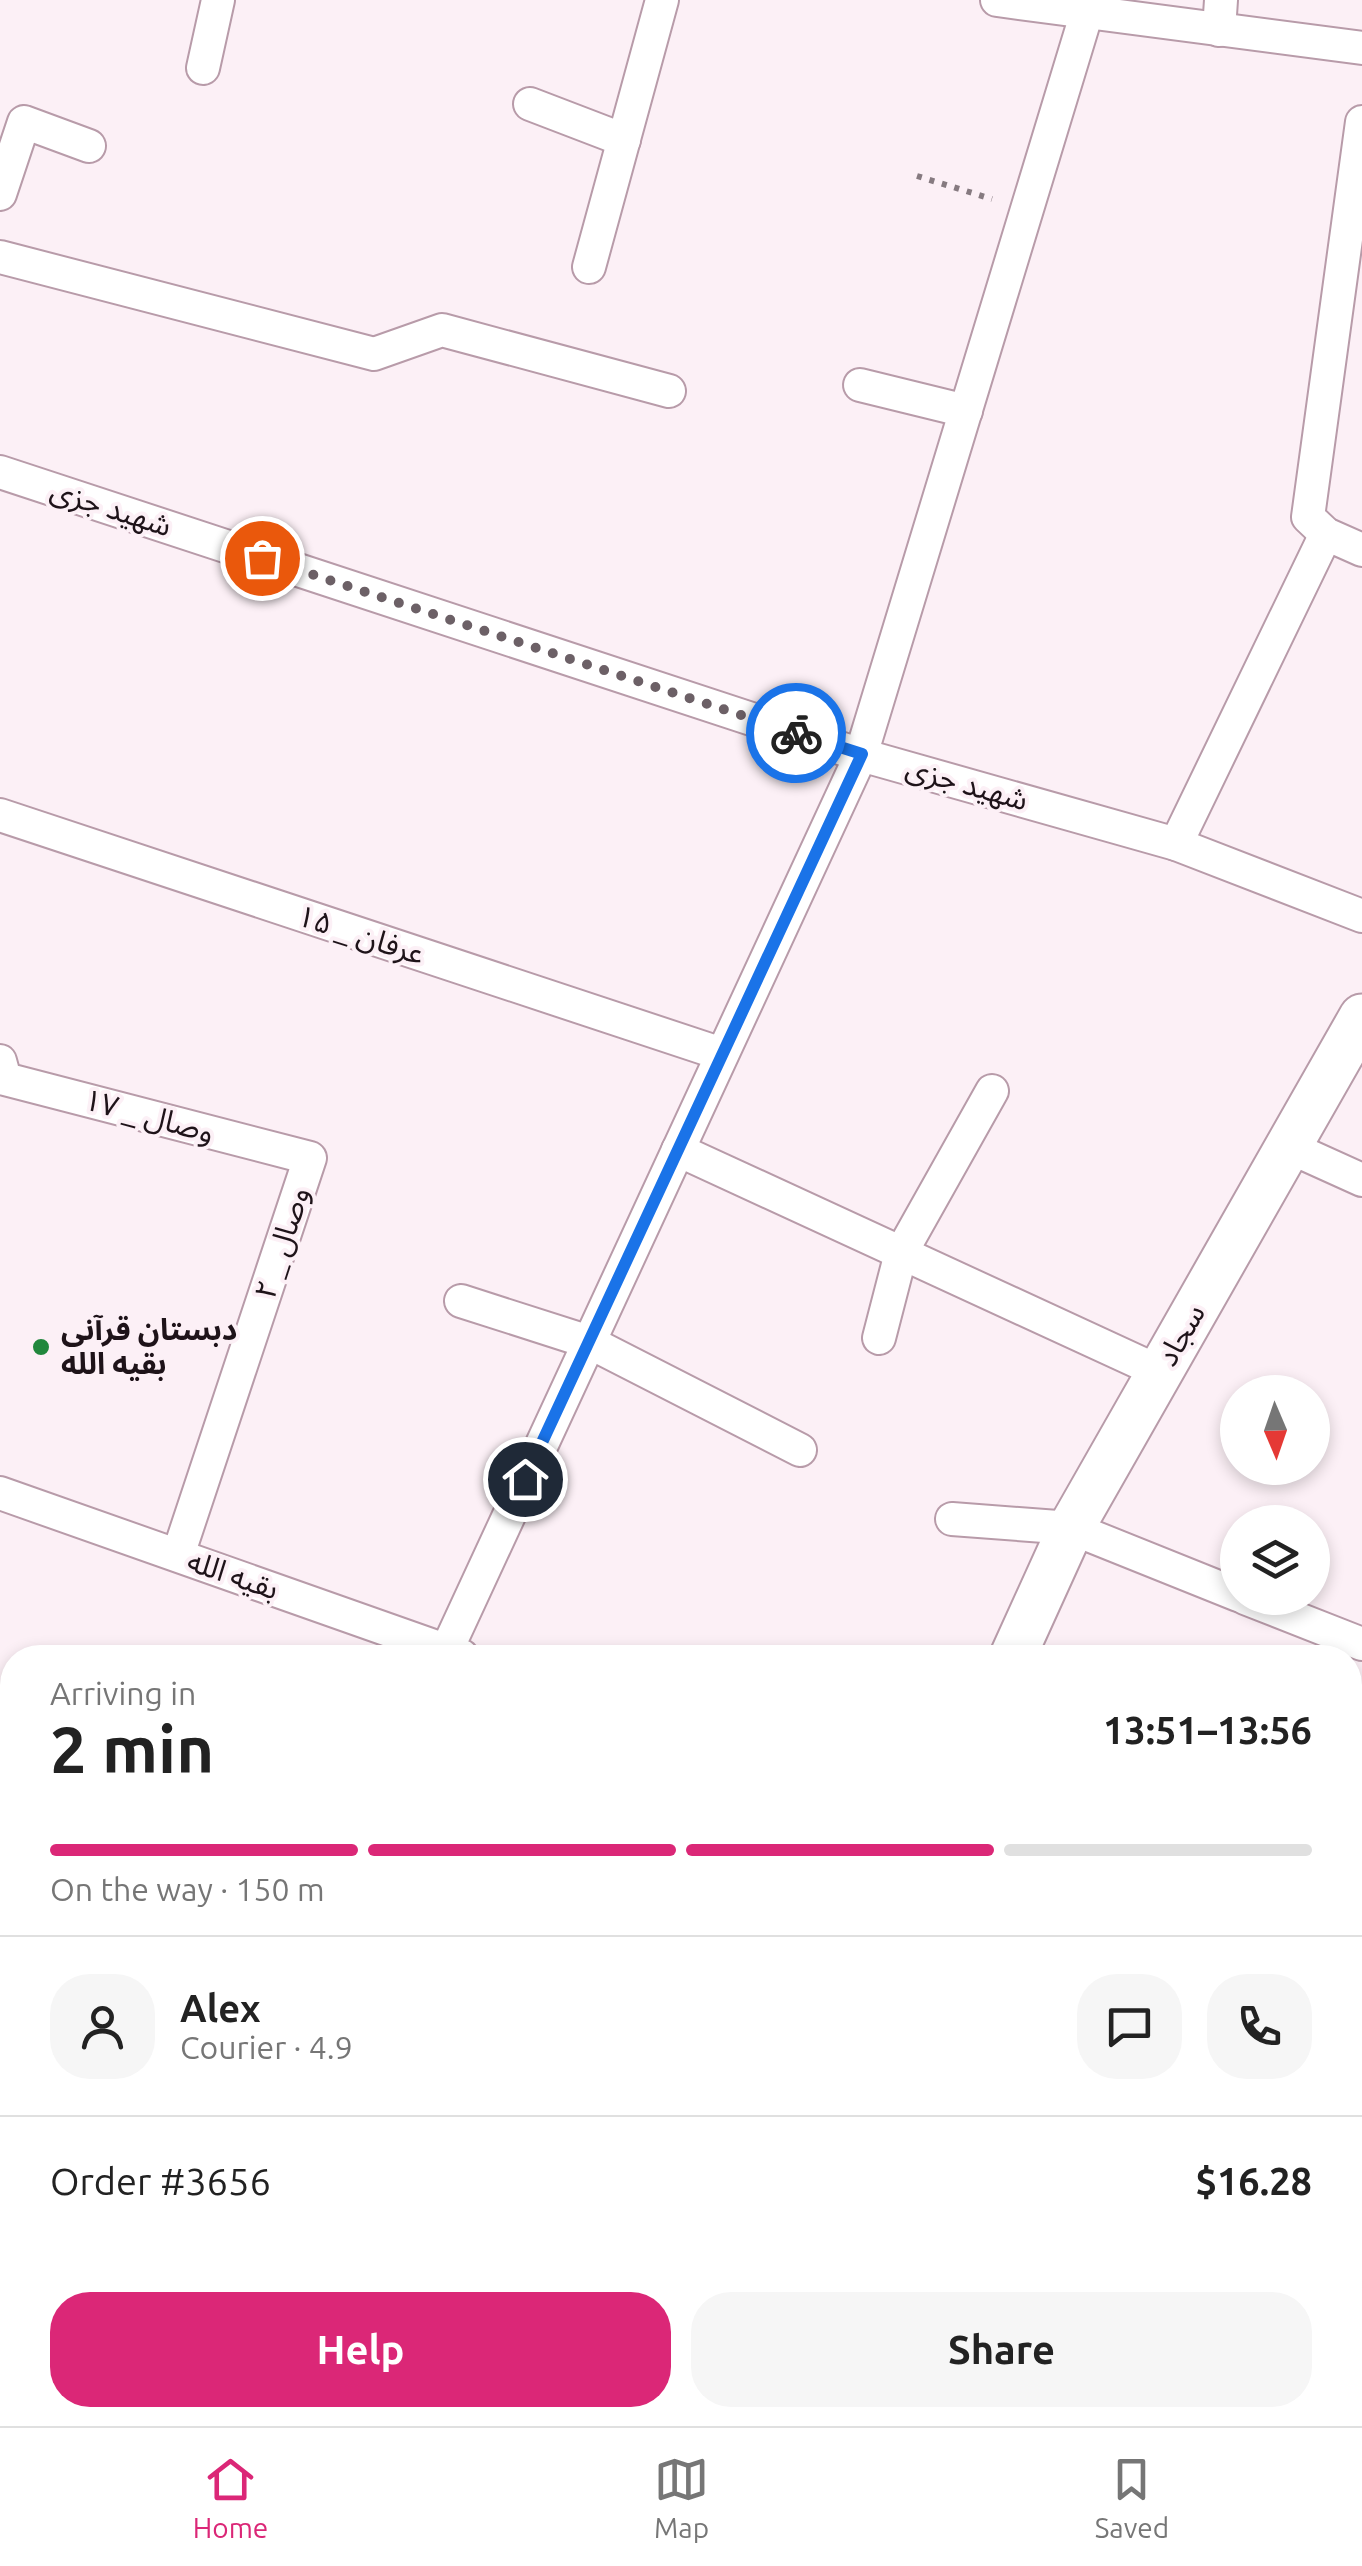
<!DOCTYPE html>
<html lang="en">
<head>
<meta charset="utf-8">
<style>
  body { margin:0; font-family:Ubuntu,"Noto Sans Arabic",sans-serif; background:#f6f6f6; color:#222; height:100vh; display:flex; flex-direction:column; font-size:38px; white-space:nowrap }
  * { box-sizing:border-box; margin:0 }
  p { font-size:32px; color:#767676 }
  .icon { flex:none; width:55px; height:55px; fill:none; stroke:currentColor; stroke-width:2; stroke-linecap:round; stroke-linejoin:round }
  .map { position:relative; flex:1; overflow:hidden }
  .drawer { position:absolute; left:0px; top:1645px; width:1362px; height:782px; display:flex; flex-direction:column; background:#fff; border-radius:40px 40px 0 0; box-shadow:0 5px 15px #0003 }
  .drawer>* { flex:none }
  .needle { width:65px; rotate:178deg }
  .tools { position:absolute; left:1220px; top:1375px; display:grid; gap:20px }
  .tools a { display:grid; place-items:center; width:110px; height:110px; border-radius:50%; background:#fff; box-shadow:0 5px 15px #0003; font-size:50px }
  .pin { position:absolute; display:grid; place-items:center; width:85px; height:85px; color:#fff; margin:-42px; border:5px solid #fff; border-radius:50%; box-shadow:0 2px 10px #0007 }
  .courier { position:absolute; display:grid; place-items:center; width:100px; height:100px; margin:-50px; border:8px solid #1a73e8; border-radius:50%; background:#fff; color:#222; box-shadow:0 2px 12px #0007 }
  .overview em { font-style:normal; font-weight:700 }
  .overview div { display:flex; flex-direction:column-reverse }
  .overview { display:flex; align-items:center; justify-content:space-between; height:170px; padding:0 50px }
  h1 { font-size:65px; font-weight:700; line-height:75px }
  .bar { display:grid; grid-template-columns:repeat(4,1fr); gap:15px 10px; align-content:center; height:120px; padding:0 50px }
  .bar i { height:12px; border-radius:8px; background:#e0e0e0 }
  .bar .active { background:#db2777 }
  .bar p { grid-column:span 4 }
  .line { display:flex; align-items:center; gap:25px; padding:0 50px; border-top:2px solid #e0e0e0 }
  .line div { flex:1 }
  .round { display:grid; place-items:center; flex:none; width:105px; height:105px; border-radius:40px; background:#f6f6f6 }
  .cta { display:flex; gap:20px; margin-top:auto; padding:20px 50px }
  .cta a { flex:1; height:115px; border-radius:40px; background:#db2777; color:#fff; font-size:40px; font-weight:700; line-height:115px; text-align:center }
  .cta a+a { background:#f6f6f6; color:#222 }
  .tabs { display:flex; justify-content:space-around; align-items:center; height:140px; border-top:2px solid #e0e0e0; background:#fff; font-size:28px; color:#767676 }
  .tabs a { display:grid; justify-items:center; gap:5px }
  .tabs .active { color:#db2777 }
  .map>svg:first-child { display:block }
</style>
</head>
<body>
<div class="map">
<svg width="1362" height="2426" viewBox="0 0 1362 2426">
  <rect width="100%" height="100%" fill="#fcf0f6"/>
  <path fill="#fcc3e1" d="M189,2415H588L584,2426H185Z"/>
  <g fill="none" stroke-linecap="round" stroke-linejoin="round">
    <defs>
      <g id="street">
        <path d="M997,0L1362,48"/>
        <path d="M1219,30L1221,0"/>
        <path d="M203,68L218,0"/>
        <path d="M530,104L624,140"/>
        <path d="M1362,122L1308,517L1326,534L1362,550"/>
        <path d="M0,194L24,122L89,146"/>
        <path d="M0,257L374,354L442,330L669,391"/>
        <path d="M589,267L662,0"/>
        <path d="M860,385L966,411"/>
        <path d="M0,472L861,755L1176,844L1362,916"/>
        <path d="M0,815L722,1054"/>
        <path d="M1176,844L1326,534"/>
        <path d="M0,1061L5,1079L310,1158L178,1555"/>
        <path d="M1289,1147L1362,1180"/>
        <path d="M678,1150L1160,1372"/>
        <path d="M461,1301L589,1342L800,1450"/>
        <path d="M879,1338L901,1253L992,1091"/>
        <path d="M0,1493L462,1656"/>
        <path d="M952,1519L1071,1528L1238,1595"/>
        <path d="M1245,1598L1362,1644"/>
        <path d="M443,1658L861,755L1087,12"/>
        <path d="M0,1733L5,1727L12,1729"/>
        <path d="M1350,1953L1362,1957"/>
        <path d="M0,2084L12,2088"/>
        <path d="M1350,2247L1362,2224"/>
        <path d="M1350,2357L1362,2362"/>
        <path d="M920,2415L944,2426"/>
        <path d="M149,2426L154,2415"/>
        <path d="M1259,2426L1265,2415"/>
      </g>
      <g id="secondary">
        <path d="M1012,1658L1071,1528L1362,1017"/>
        <path d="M638,2426L642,2415"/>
      </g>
    </defs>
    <use href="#street" stroke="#b89ba9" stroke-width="36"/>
    <use href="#secondary" stroke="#b89ba9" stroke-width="49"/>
    <g stroke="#867a80" stroke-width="6" stroke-dasharray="5 8" stroke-linecap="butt">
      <path d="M917,176L992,199"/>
      <path d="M245,2426L249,2415"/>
      <path d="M484,2426L488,2415"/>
      <path d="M566,2426L570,2415"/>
    </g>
    <use href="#street" stroke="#fff" stroke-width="32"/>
    <use href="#secondary" stroke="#fff" stroke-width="45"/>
  </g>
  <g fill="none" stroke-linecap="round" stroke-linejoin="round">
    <path stroke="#6c6066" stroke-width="10" stroke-dasharray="0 18" d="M262,558L796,733"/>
    <path stroke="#1a73e8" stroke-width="12" d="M525,1479L862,754L796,733"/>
  </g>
  <circle fill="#21873c" stroke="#fcf0f6" stroke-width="4" cx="41" cy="1347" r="10"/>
  <g text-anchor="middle" stroke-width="8" stroke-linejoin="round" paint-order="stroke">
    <g font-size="30" fill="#1e1319" stroke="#fcf0f6">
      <text transform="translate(111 508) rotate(18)" y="10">شهید جزی</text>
      <text transform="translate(967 784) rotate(16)" y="10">شهید جزی</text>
      <text transform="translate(361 935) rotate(18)" y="10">عرفان _ ۱۵</text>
      <text transform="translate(149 1116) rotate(15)" y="10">وصال _ ۱۷</text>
      <text transform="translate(282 1243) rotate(-72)" y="10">وصال _ ۲</text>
      <text transform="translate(1181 1335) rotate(-60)" y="10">سجاد</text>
      <text transform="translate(233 1575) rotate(19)" y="10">بقیه الله</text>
    </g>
    <g font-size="30" font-weight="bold" fill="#1e1319" stroke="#fcf0f6" text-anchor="start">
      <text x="61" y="1340">دبستان قرآنی<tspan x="61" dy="34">بقیه الله</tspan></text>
    </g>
  </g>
</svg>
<div class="tools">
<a><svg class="needle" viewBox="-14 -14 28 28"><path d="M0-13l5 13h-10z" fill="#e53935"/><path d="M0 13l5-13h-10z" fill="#767676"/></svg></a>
<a><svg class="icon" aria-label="layers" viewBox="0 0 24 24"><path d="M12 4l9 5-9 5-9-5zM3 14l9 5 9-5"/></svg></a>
</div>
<div class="pin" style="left:262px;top:558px;background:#ea580c"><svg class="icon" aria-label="bag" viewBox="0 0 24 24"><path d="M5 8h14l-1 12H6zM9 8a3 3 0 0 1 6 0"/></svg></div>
<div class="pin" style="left:525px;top:1479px;background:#1f2937"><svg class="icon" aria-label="home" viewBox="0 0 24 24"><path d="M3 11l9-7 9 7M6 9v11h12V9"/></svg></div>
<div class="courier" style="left:796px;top:733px"><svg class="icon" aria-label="bike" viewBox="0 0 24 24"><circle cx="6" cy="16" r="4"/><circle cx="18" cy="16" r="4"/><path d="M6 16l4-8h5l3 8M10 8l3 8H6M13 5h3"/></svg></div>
<section class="drawer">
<div class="overview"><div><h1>2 min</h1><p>Arriving in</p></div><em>13:51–13:56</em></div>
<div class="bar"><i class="active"></i><i class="active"></i><i class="active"></i><i></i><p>On the way · 150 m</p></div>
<div class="line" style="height:180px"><a class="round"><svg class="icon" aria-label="person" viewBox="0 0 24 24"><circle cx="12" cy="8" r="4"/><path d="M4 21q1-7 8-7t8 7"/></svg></a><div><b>Alex</b><p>Courier · 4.9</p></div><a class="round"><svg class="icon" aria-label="chat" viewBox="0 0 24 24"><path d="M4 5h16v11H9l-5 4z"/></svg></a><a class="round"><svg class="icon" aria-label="phone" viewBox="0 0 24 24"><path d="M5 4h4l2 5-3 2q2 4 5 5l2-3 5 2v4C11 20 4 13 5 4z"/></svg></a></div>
<div class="line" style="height:130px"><div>Order #3656</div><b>$16.28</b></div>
<div class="cta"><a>Help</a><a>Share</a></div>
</section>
</div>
<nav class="tabs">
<a class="active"><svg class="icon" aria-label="home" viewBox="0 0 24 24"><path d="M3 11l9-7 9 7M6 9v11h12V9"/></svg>Home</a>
<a><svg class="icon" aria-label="map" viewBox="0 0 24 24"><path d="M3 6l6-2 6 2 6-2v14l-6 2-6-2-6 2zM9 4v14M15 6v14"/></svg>Map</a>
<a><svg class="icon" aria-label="saved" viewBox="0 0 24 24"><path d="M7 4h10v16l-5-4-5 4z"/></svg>Saved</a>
</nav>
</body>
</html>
